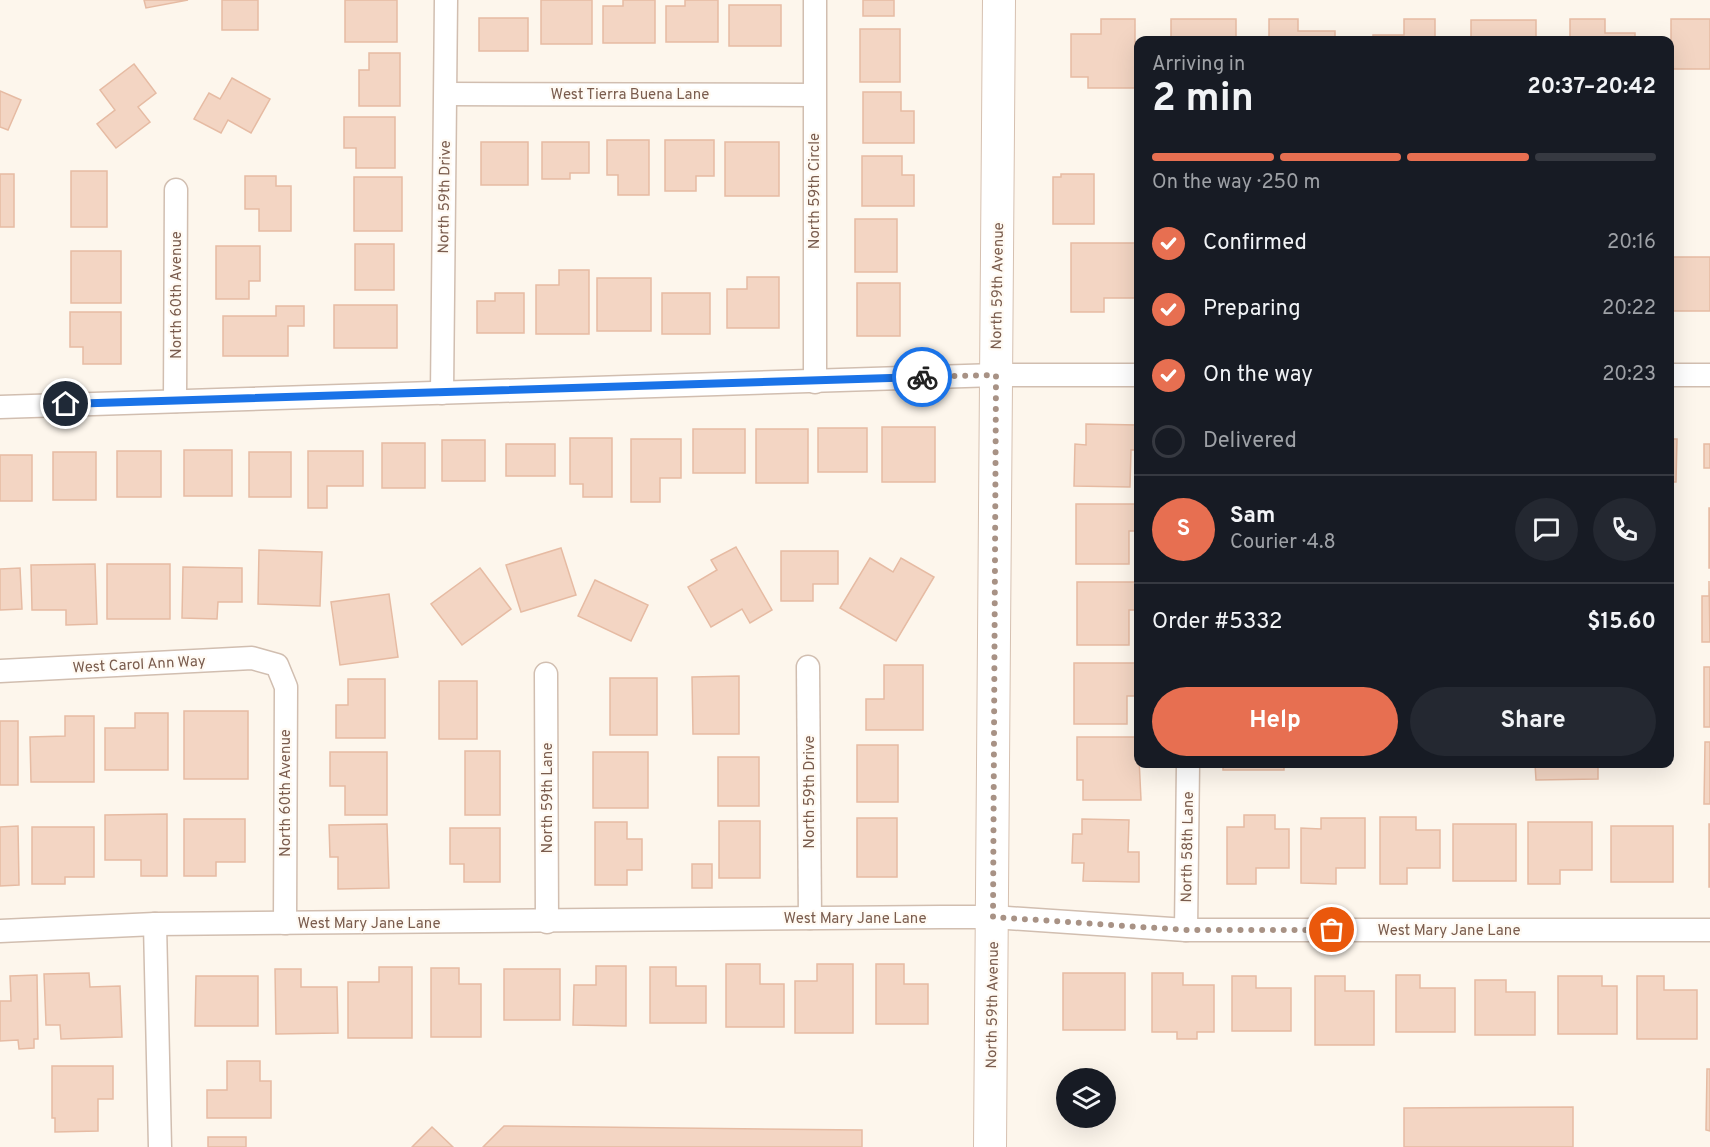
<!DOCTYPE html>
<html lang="en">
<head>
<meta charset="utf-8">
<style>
  body { margin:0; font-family:Overpass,sans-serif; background:#242831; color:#f1f3f6; height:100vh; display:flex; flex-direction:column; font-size:22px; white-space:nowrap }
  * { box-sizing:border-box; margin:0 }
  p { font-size:20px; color:#9ea1a6 }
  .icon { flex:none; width:33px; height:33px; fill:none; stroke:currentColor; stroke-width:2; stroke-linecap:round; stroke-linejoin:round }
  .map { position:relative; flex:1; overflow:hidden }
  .side { position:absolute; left:1134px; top:36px; width:540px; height:732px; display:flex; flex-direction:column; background:#171b24; border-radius:12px; box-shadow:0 6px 24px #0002 }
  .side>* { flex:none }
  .fabs { position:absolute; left:1056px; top:1068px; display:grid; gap:12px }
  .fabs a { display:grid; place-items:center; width:60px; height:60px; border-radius:50%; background:#171b24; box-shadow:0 6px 24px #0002; font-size:30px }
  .pin { position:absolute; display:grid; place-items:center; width:51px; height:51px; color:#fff; margin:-26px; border:3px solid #fff; border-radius:50%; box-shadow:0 2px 6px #0007 }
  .courier { position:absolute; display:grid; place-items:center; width:60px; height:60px; margin:-30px; border:4px solid #1a73e8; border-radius:50%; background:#fff; color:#222; box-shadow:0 2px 8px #0007 }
  .summary em { font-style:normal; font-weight:700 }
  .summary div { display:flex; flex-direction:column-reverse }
  .summary { display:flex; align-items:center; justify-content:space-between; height:102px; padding:0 18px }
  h1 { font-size:39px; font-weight:700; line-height:45px }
  .bar { display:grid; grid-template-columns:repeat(4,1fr); gap:9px 6px; align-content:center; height:72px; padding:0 18px }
  .bar i { height:8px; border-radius:4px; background:#363941 }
  .bar .on { background:#e76f51 }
  .bar p { grid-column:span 4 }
  .line { display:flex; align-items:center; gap:15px; padding:0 18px; border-top:2px solid #363941 }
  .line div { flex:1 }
  .round { display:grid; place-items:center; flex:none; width:63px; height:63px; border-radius:32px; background:#242831 }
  ol { padding:0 18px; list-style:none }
  li { display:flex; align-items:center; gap:18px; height:66px }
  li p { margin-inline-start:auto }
  li .icon { padding:6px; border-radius:50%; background:#e76f51; color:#fff; stroke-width:4 }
  li:last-child { color:#9ea1a6 }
  li i { width:33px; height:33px; border:3px solid #363941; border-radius:50% }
  .primary-button { display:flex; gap:12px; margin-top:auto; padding:12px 18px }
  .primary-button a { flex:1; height:69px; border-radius:36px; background:#e76f51; color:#fff; font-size:24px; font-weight:700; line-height:69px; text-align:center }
  .primary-button a+a { background:#242831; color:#f1f3f6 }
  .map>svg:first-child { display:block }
</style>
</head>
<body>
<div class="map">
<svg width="1710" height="1147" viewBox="0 0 1710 1147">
  <rect width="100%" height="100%" fill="#fdf6ec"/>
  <g fill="#f3d5c3" stroke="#e6bba3" stroke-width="1.5">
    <path d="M144,0H188L146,8Z"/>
    <rect x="222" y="0" width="36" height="30"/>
    <rect x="345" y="0" width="52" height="42"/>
    <rect x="541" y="0" width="51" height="44"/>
    <path d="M623,0H655V43H603V6H623Z"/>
    <path d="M685,0H718V42H666V6H685Z"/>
    <rect x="863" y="0" width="31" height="16"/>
    <rect x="729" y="5" width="52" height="41"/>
    <rect x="479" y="18" width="49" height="33"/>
    <path d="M1101,19H1135V88H1088V77H1071V34H1101Z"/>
    <rect x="1171" y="19" width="65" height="21"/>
    <path d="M1269,19H1298V31H1335V40H1269Z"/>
    <path d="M1404,19H1435V40H1373V35H1404Z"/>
    <path d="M1570,19H1605V33H1635V40H1570Z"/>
    <rect x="1671" y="19" width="39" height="50"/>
    <rect x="1471" y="20" width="65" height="20"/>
    <rect x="860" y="29" width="40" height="53"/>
    <path d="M369,53H400V106H359V70H369Z"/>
    <path d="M134,64L156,93L138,107L150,122L116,148L97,124L115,110L100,90Z"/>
    <path d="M232,78L270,99L251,133L228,120L221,133L194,119L209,93L220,99Z"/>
    <path d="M0,91L21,100L8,130L0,127Z"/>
    <path d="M863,92H901V111H914V143H863Z"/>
    <path d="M344,117H395V168H356V148H344Z"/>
    <path d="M607,140H649V195H618V175H607Z"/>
    <path d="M665,140H714V176H696V191H665Z"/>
    <rect x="481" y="142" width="47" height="43"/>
    <path d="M542,142H589V173H570V179H542Z"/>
    <rect x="725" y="142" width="54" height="54"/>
    <path d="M862,156H902V175H914V206H862Z"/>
    <rect x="71" y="171" width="36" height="56"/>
    <rect x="0" y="174" width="14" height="53"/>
    <path d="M1061,174H1094V224H1053V177H1061Z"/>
    <path d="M245,176H276V186H291V231H259V209H245Z"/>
    <rect x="354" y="177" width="48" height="54"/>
    <rect x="855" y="219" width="42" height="53"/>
    <path d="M1071,243H1135V298H1104V312H1071Z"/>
    <rect x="355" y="244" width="39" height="46"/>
    <path d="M216,246H260V281H249V299H216Z"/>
    <rect x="71" y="251" width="50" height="52"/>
    <rect x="1672" y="257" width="38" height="54"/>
    <path d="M559,270H589V334H536V285H559Z"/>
    <path d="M747,277H779V328H727V289H747Z"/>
    <rect x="597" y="278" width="54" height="53"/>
    <rect x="857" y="283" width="43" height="53"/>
    <path d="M495,293H524V333H477V301H495Z"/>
    <rect x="662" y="293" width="48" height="41"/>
    <rect x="334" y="305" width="63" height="43"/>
    <path d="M276,306H304V326H288V356H223V316H276Z"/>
    <path d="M70,312H121V364H83V347H70Z"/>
    <path d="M1086,424L1138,425V450H1131L1130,487L1074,486L1075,444L1086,445Z"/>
    <rect x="882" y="427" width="53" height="55"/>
    <rect x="818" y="428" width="49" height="44"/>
    <rect x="693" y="429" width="52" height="44"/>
    <rect x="756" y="429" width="52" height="54"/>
    <path d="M570,438H612V497H583V484H570Z"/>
    <path d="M631,439H681V478H660V502H631Z"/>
    <path d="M1670,439H1677L1676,482H1670Z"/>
    <rect x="442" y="440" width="43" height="41"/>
    <rect x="382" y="443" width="43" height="45"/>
    <rect x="506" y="444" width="49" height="32"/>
    <rect x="1704" y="444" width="6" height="24"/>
    <rect x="184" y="450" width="48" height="46"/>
    <rect x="117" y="451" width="44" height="46"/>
    <path d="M308,451H363V486H327V508H308Z"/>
    <rect x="53" y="452" width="43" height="48"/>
    <rect x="249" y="452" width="42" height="45"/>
    <rect x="0" y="455" width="32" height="46"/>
    <path d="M1076,504H1138V531H1129V564H1076Z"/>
    <rect x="1709" y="508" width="1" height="60"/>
    <path d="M736,547L772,610L750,623L742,609L711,627L688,587L717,570L711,560Z"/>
    <path d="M561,548L576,595L521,612L506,565Z"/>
    <path d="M259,550L322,552L320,606L258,604Z"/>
    <path d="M781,551H838V584H813V601H781Z"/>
    <path d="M870,558L893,572L901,558L934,577L896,641L840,608Z"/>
    <path d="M95,564L97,624L66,625V610H32L31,565Z"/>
    <rect x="107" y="564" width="63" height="55"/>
    <path d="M183,567L242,568V602H218L217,619L182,618Z"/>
    <path d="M20,568L22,609L0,610V569Z"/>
    <path d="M480,568L511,609L462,645L431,604Z"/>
    <path d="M595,580L648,605L631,641L578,616Z"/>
    <path d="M1709,581L1710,642H1702V596H1709Z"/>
    <path d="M1077,582H1138V610H1129V645H1077Z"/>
    <path d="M389,594L398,657L340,665L331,602Z"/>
    <path d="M1670,662L1673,663L1670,701Z"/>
    <path d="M1074,663H1138V696H1127V724H1074Z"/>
    <path d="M884,665H923V730H866V699H884Z"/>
    <rect x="1704" y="667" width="6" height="60"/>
    <path d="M739,676V734H693L692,677Z"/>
    <rect x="610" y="678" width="47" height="57"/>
    <path d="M348,679H385V738H336V705H348Z"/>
    <rect x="439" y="681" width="38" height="58"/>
    <rect x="184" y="711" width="64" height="68"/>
    <path d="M135,713H168V770H105V728H135Z"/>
    <path d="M65,716H94V782H31L30,737L65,736Z"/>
    <rect x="0" y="721" width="18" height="64"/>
    <path d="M1077,737H1138L1141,800H1083V780H1077Z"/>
    <path d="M1705,742H1710V804H1704Z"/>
    <rect x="857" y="745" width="41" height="57"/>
    <rect x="465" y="751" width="35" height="64"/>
    <path d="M330,752H387V815H345V786H330Z"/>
    <rect x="593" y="752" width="55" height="56"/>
    <rect x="718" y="757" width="41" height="49"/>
    <rect x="1223" y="764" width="61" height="6"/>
    <rect x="1395" y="764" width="28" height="1"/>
    <path d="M1454,764H1515V766H1455Z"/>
    <path d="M1535,764H1598V779L1536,780Z"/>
    <path d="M167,814V876H141V860H105V815Z"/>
    <path d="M1244,815H1275V829H1289V868H1256V884H1227V827H1244Z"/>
    <path d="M1380,817H1416V830H1440V868H1407V884H1380Z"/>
    <rect x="857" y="818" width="40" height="59"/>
    <path d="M1321,818H1365V868H1336V884L1301,883V828L1321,829Z"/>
    <path d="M184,819H245V862H216V876H184Z"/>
    <path d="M1082,819L1129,820L1128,852H1139V882L1083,881L1084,863H1072L1073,834H1082Z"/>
    <rect x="719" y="821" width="41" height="57"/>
    <path d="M595,822H627V839H642V870H627V885H595Z"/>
    <path d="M1528,822H1592V870H1560V884H1528Z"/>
    <path d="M387,824L389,888L338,889V857H330L329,825Z"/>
    <rect x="1453" y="824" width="63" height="57"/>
    <rect x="1709" y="824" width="1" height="63"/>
    <path d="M18,826L19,885L0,886V827Z"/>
    <rect x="1611" y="826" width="62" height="56"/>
    <path d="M32,827H94V877H65V884H32Z"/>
    <path d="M450,828H500V882H464V864H450Z"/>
    <rect x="692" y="864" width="20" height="24"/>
    <path d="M726,964H760V984H784V1027H726Z"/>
    <path d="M817,964H853V1033H795V981H817Z"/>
    <path d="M876,964H904V984H928V1024H876Z"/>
    <path d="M596,966H626V1026L573,1025L574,985H596Z"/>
    <path d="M379,967H412V1038H348V982H379Z"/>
    <path d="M650,967H676V986H706V1023H650Z"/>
    <path d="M431,968H459V984H481V1037H431Z"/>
    <path d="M275,969H301V987H337L338,1033L276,1034Z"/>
    <rect x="504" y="969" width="56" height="51"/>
    <path d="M89,973L90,987L120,986L122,1037L61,1039L60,1025H46L44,974Z"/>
    <rect x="1063" y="973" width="62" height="57"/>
    <path d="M1152,973H1183V985H1214V1032H1197V1039H1177V1032H1152Z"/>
    <path d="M37,975L38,1039H34V1048L19,1049L18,1040L0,1041V1001H11L10,976Z"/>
    <path d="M1396,975H1420V988H1455V1032H1396Z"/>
    <path d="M196,976H258V1026H195Z"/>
    <path d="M1232,976H1256V988H1291V1031H1232Z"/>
    <path d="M1315,976H1345V991H1374V1045H1315Z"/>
    <path d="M1558,976H1602V986H1617V1034H1558Z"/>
    <path d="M1637,976H1664V990H1697V1039H1637Z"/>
    <path d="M1475,980H1506V992H1535V1035H1475Z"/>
    <path d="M227,1061H260V1081H271V1118H207V1090H227Z"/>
    <path d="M52,1066H113V1099H98V1131L55,1132V1118H52Z"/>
    <path d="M1707,1069H1710V1131L1706,1130Z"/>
    <path d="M1573,1107V1147H1404V1108Z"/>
    <path d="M504,1126L862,1130V1147H483Z"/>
    <path d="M432,1127L453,1147H412Z"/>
    <rect x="208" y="1137" width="38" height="10"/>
  </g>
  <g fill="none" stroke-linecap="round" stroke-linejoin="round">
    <defs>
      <g id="street">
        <path d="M446,94L814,95"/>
        <path d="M1670,375H1710"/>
        <path d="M815,382V0"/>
        <path d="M442,393L446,0"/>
        <path d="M175,401L176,190"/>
        <path d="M0,407L996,375H1138"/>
        <path d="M808,667L810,918"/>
        <path d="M0,671L252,658L277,665L286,687L285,923"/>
        <path d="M546,674L547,922"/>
        <path d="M155,924L160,1147"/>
        <path d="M1186,930L1188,764"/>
        <path d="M0,931L155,924L941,917H993L1186,930H1710"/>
      </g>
      <path id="secondary" d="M990,1147L999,0"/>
    </defs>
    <use href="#street" stroke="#d1beb0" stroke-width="25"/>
    <use href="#secondary" stroke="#d6c0b0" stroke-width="34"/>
    <use href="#street" stroke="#fff" stroke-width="22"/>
    <use href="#secondary" stroke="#fff" stroke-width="32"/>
  </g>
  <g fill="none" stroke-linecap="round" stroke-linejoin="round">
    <path stroke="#a89285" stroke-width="6" stroke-dasharray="0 10.8" d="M922,377L996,375L993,917L1186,930H1332"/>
    <path stroke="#1a73e8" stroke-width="8" d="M66,404L922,377"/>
  </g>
  <g text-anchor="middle" stroke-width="4.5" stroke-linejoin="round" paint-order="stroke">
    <g font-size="15" fill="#7a5c4d" stroke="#fffaf3">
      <text x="630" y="99">West Tierra Buena Lane</text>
      <text transform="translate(814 191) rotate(-90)" y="5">North 59th Circle</text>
      <text transform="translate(444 197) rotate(-89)" y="5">North 59th Drive</text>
      <text transform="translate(997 286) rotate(-89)" y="5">North 59th Avenue</text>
      <text transform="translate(176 295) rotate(-90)" y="5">North 60th Avenue</text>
      <text transform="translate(139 664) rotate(-3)" y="5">West Carol Ann Way</text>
      <text transform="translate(809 792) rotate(-90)" y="5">North 59th Drive</text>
      <text transform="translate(285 793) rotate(-90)" y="5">North 60th Avenue</text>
      <text transform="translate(547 798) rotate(-90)" y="5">North 59th Lane</text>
      <text transform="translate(1187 847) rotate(-89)" y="5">North 58th Lane</text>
      <text x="855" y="923">West Mary Jane Lane</text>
      <text x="369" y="928">West Mary Jane Lane</text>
      <text x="1449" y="935">West Mary Jane Lane</text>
      <text transform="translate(992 1005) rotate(-89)" y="5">North 59th Avenue</text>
    </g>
  </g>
</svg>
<div class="fabs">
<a><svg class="icon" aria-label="layers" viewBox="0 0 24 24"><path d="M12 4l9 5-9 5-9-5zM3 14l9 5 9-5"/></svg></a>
</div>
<div class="pin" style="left:1332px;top:930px;background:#ea580c"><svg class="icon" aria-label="bag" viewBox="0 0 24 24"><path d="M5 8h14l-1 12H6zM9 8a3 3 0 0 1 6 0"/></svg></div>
<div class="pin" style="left:66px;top:404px;background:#1f2937"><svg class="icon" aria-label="home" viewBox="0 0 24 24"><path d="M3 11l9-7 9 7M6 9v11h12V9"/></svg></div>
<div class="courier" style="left:922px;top:377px"><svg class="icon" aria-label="bike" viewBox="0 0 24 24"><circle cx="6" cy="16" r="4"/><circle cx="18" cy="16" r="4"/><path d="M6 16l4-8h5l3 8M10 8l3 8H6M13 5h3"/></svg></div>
<section class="side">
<div class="summary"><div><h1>2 min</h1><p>Arriving in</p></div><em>20:37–20:42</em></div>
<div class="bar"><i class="on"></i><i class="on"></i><i class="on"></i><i></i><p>On the way · 250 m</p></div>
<ol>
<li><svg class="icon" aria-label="check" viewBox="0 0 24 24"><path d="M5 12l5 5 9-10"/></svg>Confirmed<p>20:16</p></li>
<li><svg class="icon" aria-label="check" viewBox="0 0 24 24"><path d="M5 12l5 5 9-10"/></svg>Preparing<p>20:22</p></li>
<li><svg class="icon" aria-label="check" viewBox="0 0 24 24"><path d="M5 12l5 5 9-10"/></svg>On the way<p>20:23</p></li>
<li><i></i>Delivered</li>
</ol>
<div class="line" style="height:108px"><b class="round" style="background:#e76f51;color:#fff">S</b><div><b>Sam</b><p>Courier · 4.8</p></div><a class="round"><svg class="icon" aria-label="chat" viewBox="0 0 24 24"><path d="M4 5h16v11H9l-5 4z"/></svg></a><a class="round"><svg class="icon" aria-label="phone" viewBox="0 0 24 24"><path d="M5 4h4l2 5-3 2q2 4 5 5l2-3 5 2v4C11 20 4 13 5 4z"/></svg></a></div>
<div class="line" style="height:78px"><div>Order #5332</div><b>$15.60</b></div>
<div class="primary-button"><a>Help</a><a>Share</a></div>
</section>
</div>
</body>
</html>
